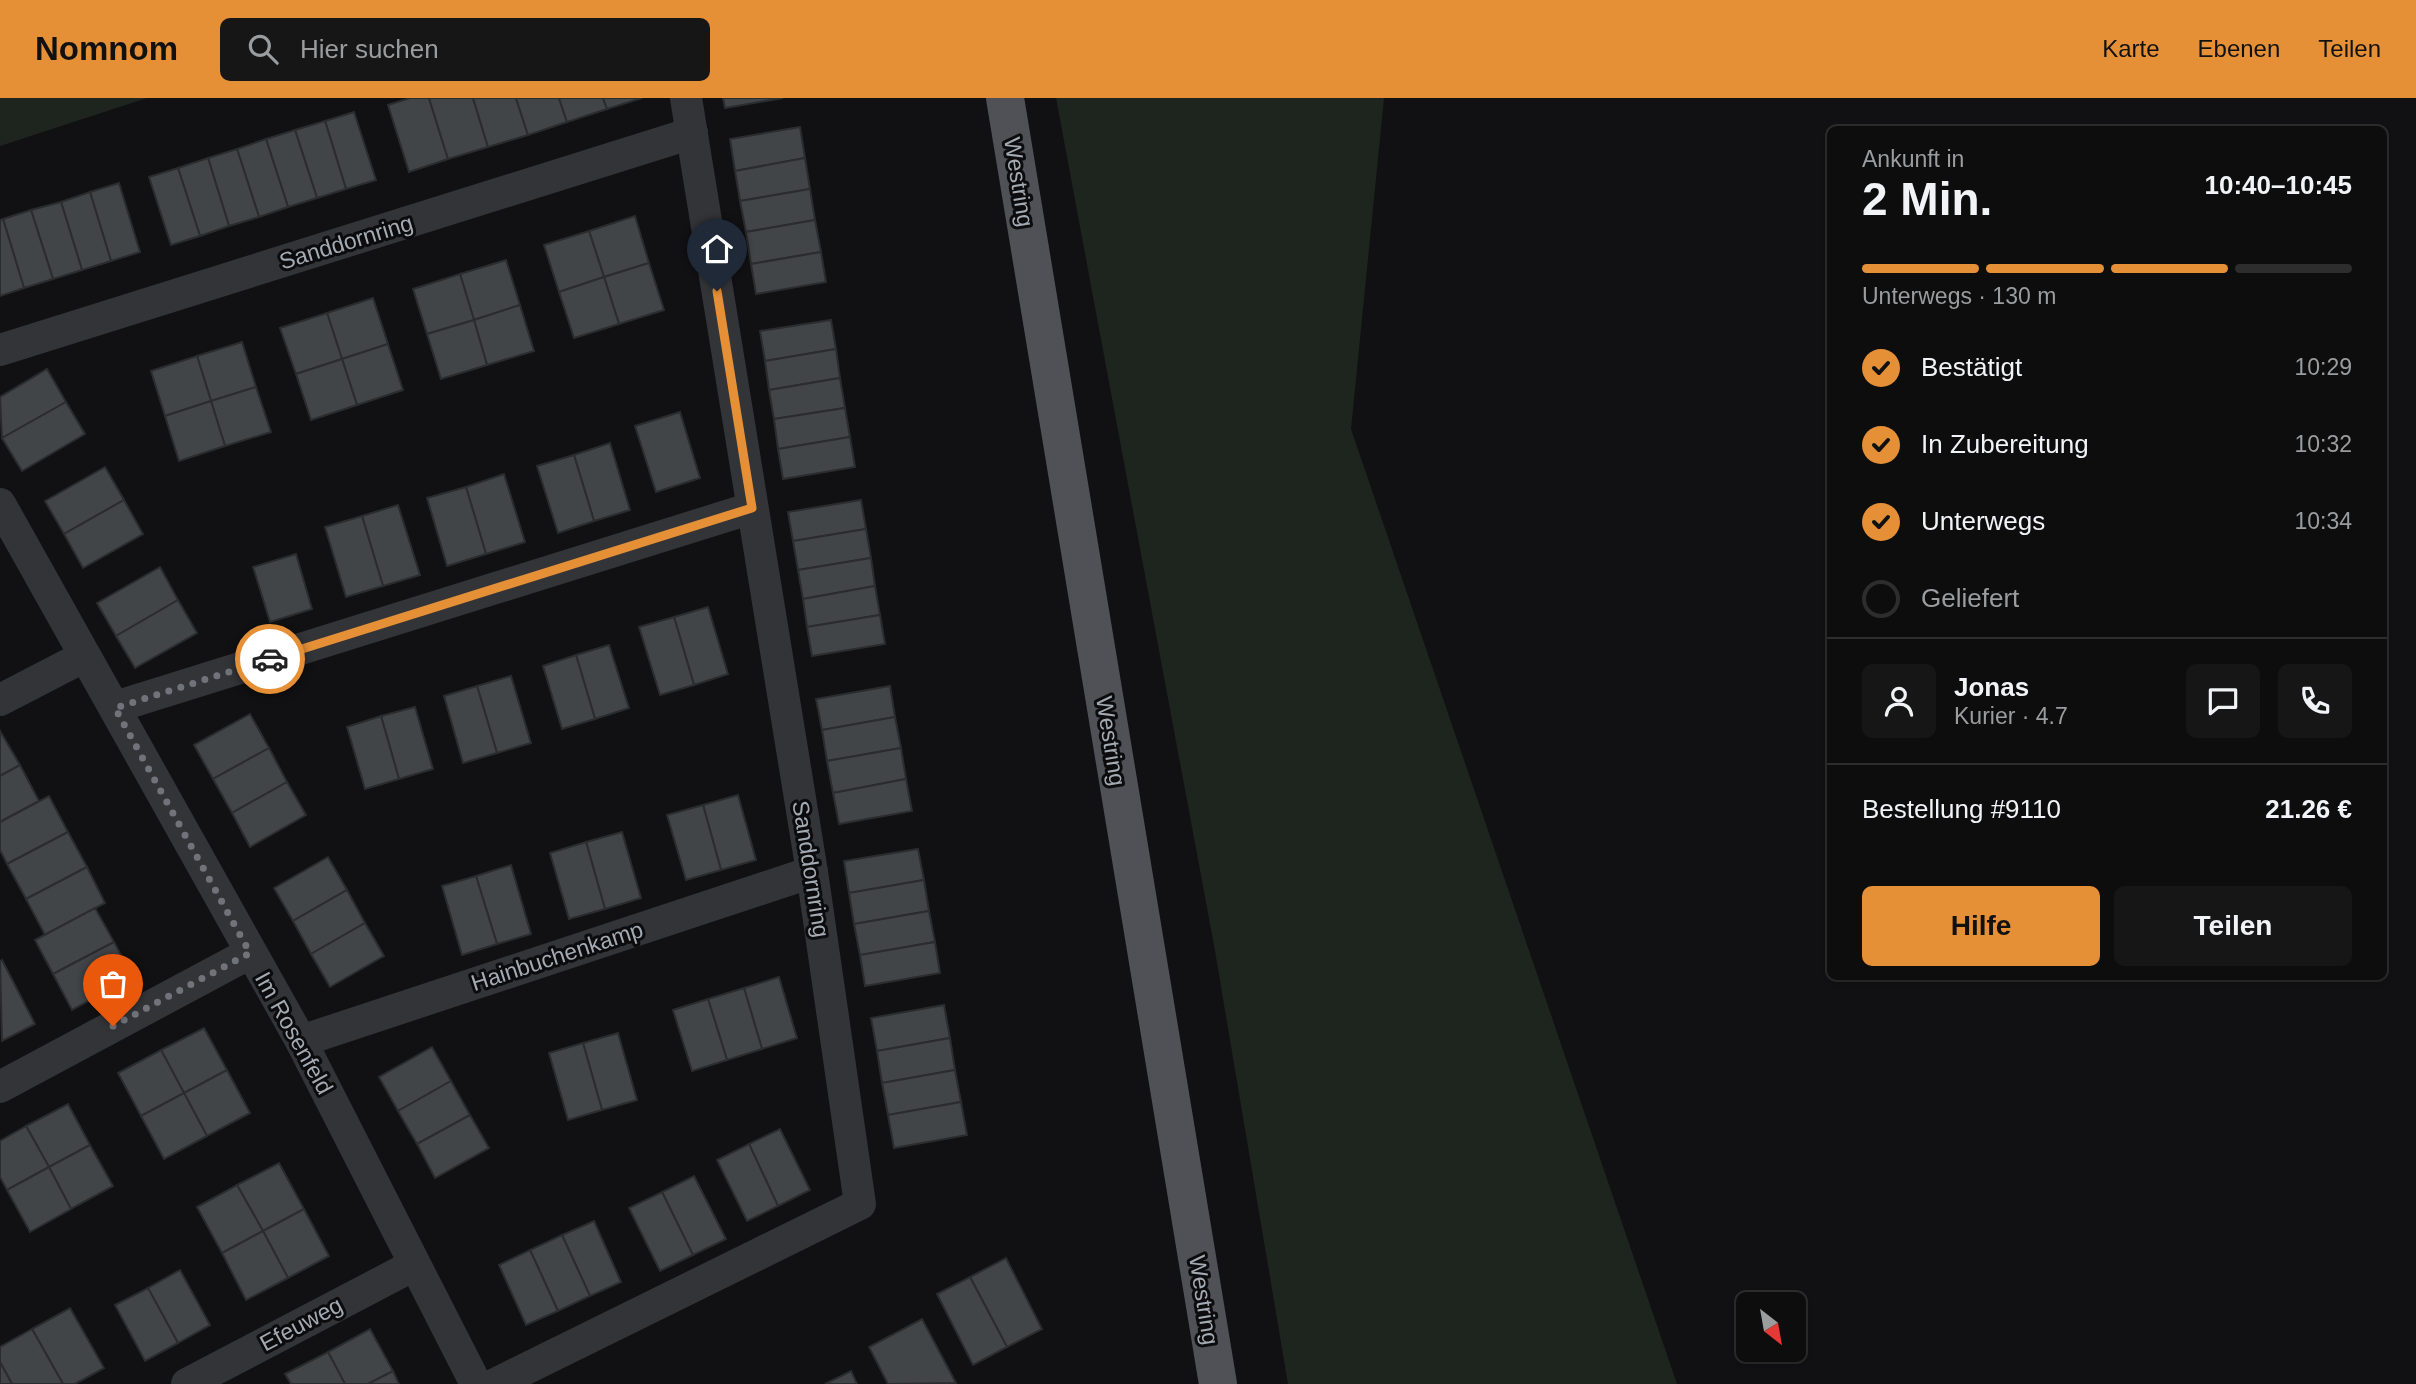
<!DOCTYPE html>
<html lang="de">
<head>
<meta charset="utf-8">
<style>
  body { margin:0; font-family:Arial,sans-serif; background:#161617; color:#f1f3f6; height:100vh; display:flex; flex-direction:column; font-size:26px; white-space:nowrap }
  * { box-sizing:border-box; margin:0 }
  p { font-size:23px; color:#9a9c9e }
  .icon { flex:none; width:38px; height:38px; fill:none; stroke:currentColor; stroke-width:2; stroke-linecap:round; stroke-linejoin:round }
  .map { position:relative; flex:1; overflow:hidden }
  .details { position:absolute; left:1827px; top:28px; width:560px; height:854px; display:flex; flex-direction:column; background:#0d0d0e; border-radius:10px; box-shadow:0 2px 5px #0004,0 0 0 2px #2d2d2e }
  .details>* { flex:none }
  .needle { width:46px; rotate:149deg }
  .controls { position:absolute; left:1736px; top:1194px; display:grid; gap:14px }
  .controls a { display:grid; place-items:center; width:70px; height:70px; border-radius:10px; background:#0d0d0e; box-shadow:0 2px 5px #0004,0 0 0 2px #2d2d2e; font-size:35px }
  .pin { position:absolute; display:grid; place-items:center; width:60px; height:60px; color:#fff; margin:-72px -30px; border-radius:50% 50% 50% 0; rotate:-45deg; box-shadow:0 0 7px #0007 }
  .pin .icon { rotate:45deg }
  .courier { position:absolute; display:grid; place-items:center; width:70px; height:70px; margin:-35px; border:5px solid #e58f37; border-radius:50%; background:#fff; color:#222; box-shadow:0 2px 9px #0007 }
  .head em { font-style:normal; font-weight:700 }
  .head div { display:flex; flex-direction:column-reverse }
  .head { display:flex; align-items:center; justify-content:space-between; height:119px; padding:0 35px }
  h1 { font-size:46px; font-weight:700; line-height:52px }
  .bar { display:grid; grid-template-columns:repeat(4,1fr); gap:10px 7px; align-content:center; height:84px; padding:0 35px }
  .bar i { height:9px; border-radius:5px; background:#2d2d2e }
  .bar .current { background:#e58f37 }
  .bar p { grid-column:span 4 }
  .line { display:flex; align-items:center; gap:18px; padding:0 35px; border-top:2px solid #2d2d2e }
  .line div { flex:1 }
  .round { display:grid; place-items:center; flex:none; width:74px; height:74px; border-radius:10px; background:#161617 }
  ol { padding:0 35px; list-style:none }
  li { display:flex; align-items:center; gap:21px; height:77px }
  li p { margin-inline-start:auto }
  li .icon { padding:7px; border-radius:50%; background:#e58f37; color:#111; stroke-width:4 }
  li:last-child { color:#9a9c9e }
  li i { width:38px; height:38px; border:4px solid #2d2d2e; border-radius:50% }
  .action { display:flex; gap:14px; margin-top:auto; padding:14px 35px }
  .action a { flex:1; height:80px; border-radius:10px; background:#e58f37; color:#111; font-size:28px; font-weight:700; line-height:80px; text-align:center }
  .action a+a { background:#161617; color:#f1f3f6 }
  header { display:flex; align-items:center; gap:42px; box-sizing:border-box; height:98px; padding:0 35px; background:#e58f37; color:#111 }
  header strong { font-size:33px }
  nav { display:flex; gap:38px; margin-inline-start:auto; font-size:24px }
  .search { width:490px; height:63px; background:#161617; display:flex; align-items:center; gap:18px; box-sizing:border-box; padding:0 24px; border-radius:10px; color:#9a9c9e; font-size:26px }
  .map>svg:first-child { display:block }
</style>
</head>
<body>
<header>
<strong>Nomnom</strong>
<div class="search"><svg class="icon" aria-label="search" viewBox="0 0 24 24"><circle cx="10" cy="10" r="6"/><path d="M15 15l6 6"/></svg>Hier suchen</div>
<nav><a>Karte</a><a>Ebenen</a><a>Teilen</a></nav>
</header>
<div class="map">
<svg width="2416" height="1286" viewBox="0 0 2416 1286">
  <rect width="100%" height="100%" fill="#111113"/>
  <g fill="#1e251e">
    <path d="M0,0H147L0,48Z"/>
    <path d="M1056,0H1384L1351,331L1677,1286H1288L1214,847Z"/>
  </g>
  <g fill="#424548" stroke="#2b2c2e" stroke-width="2">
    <path d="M410,0H429L448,61L409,74L388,7Z"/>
    <path d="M429,0H473L488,49L448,61Z"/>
    <path d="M473,0H516L528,37L488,49Z"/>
    <path d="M516,0H559L567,24L528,37Z"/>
    <path d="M559,0H603L607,11L567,24Z"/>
    <path d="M603,0H642L607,11Z"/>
    <path d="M723,0H783L725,10Z"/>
    <path d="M354,14L376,82L346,91L325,23Z"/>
    <path d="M325,23L346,91L317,100L295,32Z"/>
    <path d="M800,29L805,60L735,73L730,41Z"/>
    <path d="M295,32L317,100L288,109L266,41Z"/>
    <path d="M266,41L288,109L259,119L237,51Z"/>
    <path d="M237,51L259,119L229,128L208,60Z"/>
    <path d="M208,60L229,128L200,138L178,70Z"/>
    <path d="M805,60L810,91L740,103L735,73Z"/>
    <path d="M178,70L200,138L171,147L149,79Z"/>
    <path d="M119,85L140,154L111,163L90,94Z"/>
    <path d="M810,91L815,122L746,134L740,103Z"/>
    <path d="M90,94L111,163L82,172L61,104Z"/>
    <path d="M61,104L82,172L53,181L31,112Z"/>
    <path d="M31,112L53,181L24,190L3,121Z"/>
    <path d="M635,118L649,165L604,179L589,133Z"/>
    <path d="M3,121L24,190L0,198V122Z"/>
    <path d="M815,122L821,154L751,166L746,134Z"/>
    <path d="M589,133L604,179L559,194L544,147Z"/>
    <path d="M821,154L826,184L756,196L751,166Z"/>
    <path d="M506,162L520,207L474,222L460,176Z"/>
    <path d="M649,165L664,212L619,226L604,179Z"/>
    <path d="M460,176L474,222L427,236L413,191Z"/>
    <path d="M604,179L619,226L574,240L559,194Z"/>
    <path d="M373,200L388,246L342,261L327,215Z"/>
    <path d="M520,207L534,253L487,267L474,222Z"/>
    <path d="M327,215L342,261L296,276L280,230Z"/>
    <path d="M474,222L487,267L441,281L427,236Z"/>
    <path d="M831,222L836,251L765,263L760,233Z"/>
    <path d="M242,244L256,289L211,303L197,258Z"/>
    <path d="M388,246L403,292L357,307L342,261Z"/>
    <path d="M836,251L840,280L769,292L765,263Z"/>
    <path d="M197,258L211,303L165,318L151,273Z"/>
    <path d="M342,261L357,307L311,322L296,276Z"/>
    <path d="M47,271L66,304L2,340L0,299Z"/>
    <path d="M840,280L845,310L774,321L769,292Z"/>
    <path d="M256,289L271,334L225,348L211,303Z"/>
    <path d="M211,303L225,348L179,363L165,318Z"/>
    <path d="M66,304L85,336L22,373L2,340Z"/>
    <path d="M845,310L850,339L778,351L774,321Z"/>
    <path d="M680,314L700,380L656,394L635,328Z"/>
    <path d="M850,339L855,369L783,381L778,351Z"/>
    <path d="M610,345L630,412L594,423L574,357Z"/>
    <path d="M574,357L594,423L558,435L537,368Z"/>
    <path d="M105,369L124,402L64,436L45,403Z"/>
    <path d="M504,376L525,444L486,456L466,389Z"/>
    <path d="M466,389L486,456L447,468L427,400Z"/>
    <path d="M124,402L143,436L83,470L64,436Z"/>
    <path d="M861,402L866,431L793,443L788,414Z"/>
    <path d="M398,407L420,477L383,488L362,418Z"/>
    <path d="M362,418L383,488L346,499L325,429Z"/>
    <path d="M866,431L871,460L798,472L793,443Z"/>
    <path d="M296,456L312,511L270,524L253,469Z"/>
    <path d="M871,460L875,488L803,501L798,472Z"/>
    <path d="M160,469L178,502L116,538L97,505Z"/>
    <path d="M875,488L880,517L807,529L803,501Z"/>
    <path d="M178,502L197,535L135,570L116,538Z"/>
    <path d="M708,509L728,576L694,587L674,519Z"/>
    <path d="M880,517L885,546L812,558L807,529Z"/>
    <path d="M674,519L694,587L660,597L639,529Z"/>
    <path d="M609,547L629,610L595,621L576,557Z"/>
    <path d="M576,557L595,621L562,631L543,568Z"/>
    <path d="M511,578L531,645L497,655L477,588Z"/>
    <path d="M477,588L497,655L463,665L444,598Z"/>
    <path d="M890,588L895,619L822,632L816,601Z"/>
    <path d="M415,609L433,671L399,681L381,618Z"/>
    <path d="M250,616L269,650L213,681L194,647Z"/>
    <path d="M381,618L399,681L365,691L347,629Z"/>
    <path d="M895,619L901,650L827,663L822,632Z"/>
    <path d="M0,633L20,667L0,678Z"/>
    <path d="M269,650L287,684L232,715L213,681Z"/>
    <path d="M901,650L906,681L833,695L827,663Z"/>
    <path d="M20,667L39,703L0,724V678Z"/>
    <path d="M906,681L912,713L839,726L833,695Z"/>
    <path d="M287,684L306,717L250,749L232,715Z"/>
    <path d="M738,697L756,762L721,772L703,707Z"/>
    <path d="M49,698L68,734L7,766L0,752V724Z"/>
    <path d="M703,707L721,772L686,782L667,717Z"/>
    <path d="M68,734L87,769L26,801L7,766Z"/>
    <path d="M622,734L641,800L605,811L586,744Z"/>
    <path d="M586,744L605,811L569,821L550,755Z"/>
    <path d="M918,751L924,782L849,795L844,763Z"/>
    <path d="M328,759L347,792L293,823L274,790Z"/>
    <path d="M511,767L531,836L497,846L476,778Z"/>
    <path d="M87,769L105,805L45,837L26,801Z"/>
    <path d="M476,778L497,846L462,857L442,788Z"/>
    <path d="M924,782L929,813L854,826L849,795Z"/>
    <path d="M347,792L365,825L311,856L293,823Z"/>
    <path d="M95,810L114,844L53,876L35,842Z"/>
    <path d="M929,813L935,844L860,857L854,826Z"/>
    <path d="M365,825L384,858L330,889L311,856Z"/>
    <path d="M114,844L133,879L72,912L53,876Z"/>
    <path d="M935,844L940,875L865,888L860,857Z"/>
    <path d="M2,862L35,926L2,943L0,863Z"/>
    <path d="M779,879L797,940L762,951L744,890Z"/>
    <path d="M744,890L762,951L727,962L708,901Z"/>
    <path d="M708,901L727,962L692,973L673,912Z"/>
    <path d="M944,907L950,940L877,953L871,920Z"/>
    <path d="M204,930L227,972L184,995L161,952Z"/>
    <path d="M618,935L637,1002L602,1012L583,945Z"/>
    <path d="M950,940L955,972L882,985L877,953Z"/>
    <path d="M583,945L602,1012L568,1022L549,955Z"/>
    <path d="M432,949L451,983L398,1013L379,979Z"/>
    <path d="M161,952L184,995L141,1018L118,975Z"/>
    <path d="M227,972L250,1015L207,1038L184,995Z"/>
    <path d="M955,972L961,1004L888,1017L882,985Z"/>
    <path d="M451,983L470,1017L417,1046L398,1013Z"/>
    <path d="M184,995L207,1038L164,1061L141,1018Z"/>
    <path d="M961,1004L967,1037L894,1050L888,1017Z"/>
    <path d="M68,1006L90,1047L49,1069L26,1028Z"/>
    <path d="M470,1017L489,1050L435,1080L417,1046Z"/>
    <path d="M26,1028L49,1069L7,1092L0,1079V1043Z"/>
    <path d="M780,1031L810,1092L778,1108L749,1046Z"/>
    <path d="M749,1046L778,1108L747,1123L717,1062Z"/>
    <path d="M90,1047L113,1088L71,1111L49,1069Z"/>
    <path d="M279,1065L304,1111L263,1133L237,1087Z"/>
    <path d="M49,1069L71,1111L30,1134L7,1092Z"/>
    <path d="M694,1078L726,1141L693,1157L662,1094Z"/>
    <path d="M237,1087L263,1133L222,1155L197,1109Z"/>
    <path d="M662,1094L693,1157L660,1173L629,1110Z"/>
    <path d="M304,1111L329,1158L288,1180L263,1133Z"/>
    <path d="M594,1123L621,1184L590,1198L562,1137Z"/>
    <path d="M263,1133L288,1180L246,1202L222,1155Z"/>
    <path d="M562,1137L590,1198L558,1213L530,1152Z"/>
    <path d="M530,1152L558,1213L526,1227L499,1167Z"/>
    <path d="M1006,1160L1042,1231L1007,1249L970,1179Z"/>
    <path d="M180,1172L210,1227L178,1245L148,1190Z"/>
    <path d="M970,1179L1007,1249L973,1267L937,1196Z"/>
    <path d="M148,1190L178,1245L145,1263L115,1207Z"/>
    <path d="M70,1210L104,1270L75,1286H63L32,1231Z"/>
    <path d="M922,1221L956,1285L888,1286L869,1249Z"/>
    <path d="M32,1231L63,1286H12L0,1264V1249Z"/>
    <path d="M370,1231L393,1273L368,1286H345L328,1254Z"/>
    <path d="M328,1254L345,1286H291L285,1276Z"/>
    <path d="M0,1264L12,1286H0Z"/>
    <path d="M393,1273L399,1286H368Z"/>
    <path d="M851,1273L857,1286H825Z"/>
  </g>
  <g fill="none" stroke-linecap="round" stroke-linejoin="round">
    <g stroke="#333437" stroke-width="32">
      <path d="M0,252L692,35"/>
      <path d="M0,406L301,943L476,1286"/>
      <path d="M0,602L85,558"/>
      <path d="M115,609L752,410"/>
      <path d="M301,943L812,774"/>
      <path d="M0,989L250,855"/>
      <path d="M187,1286L414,1167"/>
      <path d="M495,1286L860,1106L812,774L686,0"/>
    </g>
    <path stroke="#4f5156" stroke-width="38" d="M1005,0L1218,1286"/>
  </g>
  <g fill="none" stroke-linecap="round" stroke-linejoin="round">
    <path stroke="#70747a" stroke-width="7" stroke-dasharray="0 12.6" d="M113,928L250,855L115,610L270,561"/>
    <path stroke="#e58f37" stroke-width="9" d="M270,561L752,410L717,193"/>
  </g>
  <g text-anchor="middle" stroke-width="6" stroke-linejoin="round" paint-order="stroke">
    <g font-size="23" fill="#a3aab2" stroke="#0c0c0e">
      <text transform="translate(1019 84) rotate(81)" y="8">Westring</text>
      <text transform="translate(346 144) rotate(-17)" y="8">Sanddornring</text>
      <text transform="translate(1111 643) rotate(81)" y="8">Westring</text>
      <text transform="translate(811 771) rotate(81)" y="8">Sanddornring</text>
      <text transform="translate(557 858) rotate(-18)" y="8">Hainbuchenkamp</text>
      <text transform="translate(294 935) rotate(61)" y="8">Im Rosenfeld</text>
      <text transform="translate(1204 1202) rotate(81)" y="8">Westring</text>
      <text transform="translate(301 1226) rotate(-28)" y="8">Efeuweg</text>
    </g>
  </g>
</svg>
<div class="controls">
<a><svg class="needle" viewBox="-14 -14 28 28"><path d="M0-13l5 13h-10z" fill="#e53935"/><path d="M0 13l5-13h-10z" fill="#9a9c9e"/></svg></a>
</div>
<div class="pin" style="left:113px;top:928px;background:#ea580c"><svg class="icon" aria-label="bag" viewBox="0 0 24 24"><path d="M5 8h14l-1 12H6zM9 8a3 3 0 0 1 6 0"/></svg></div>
<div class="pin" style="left:717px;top:193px;background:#1f2937"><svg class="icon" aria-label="home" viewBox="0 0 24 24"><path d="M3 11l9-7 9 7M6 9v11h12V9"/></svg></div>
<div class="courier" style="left:270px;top:561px"><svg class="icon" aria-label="car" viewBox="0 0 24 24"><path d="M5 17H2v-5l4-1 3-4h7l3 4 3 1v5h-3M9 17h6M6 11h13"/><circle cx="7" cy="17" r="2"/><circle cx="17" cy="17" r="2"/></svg></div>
<section class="details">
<div class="head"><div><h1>2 Min.</h1><p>Ankunft in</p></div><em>10:40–10:45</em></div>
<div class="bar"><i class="current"></i><i class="current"></i><i class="current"></i><i></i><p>Unterwegs · 130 m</p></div>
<ol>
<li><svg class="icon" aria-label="check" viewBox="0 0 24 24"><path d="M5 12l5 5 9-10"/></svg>Bestätigt<p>10:29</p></li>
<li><svg class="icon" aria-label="check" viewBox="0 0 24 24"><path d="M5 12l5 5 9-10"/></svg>In Zubereitung<p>10:32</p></li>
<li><svg class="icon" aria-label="check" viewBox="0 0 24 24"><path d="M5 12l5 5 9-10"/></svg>Unterwegs<p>10:34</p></li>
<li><i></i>Geliefert</li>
</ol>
<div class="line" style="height:126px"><a class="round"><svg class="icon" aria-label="person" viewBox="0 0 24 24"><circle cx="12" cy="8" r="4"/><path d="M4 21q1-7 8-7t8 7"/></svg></a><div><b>Jonas</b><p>Kurier · 4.7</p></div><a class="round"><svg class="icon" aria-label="chat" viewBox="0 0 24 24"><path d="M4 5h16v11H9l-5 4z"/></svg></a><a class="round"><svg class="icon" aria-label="phone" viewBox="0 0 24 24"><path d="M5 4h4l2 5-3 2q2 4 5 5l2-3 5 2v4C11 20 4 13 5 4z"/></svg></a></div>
<div class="line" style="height:91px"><div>Bestellung #9110</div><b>21.26 €</b></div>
<div class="action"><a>Hilfe</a><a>Teilen</a></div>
</section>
</div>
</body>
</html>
